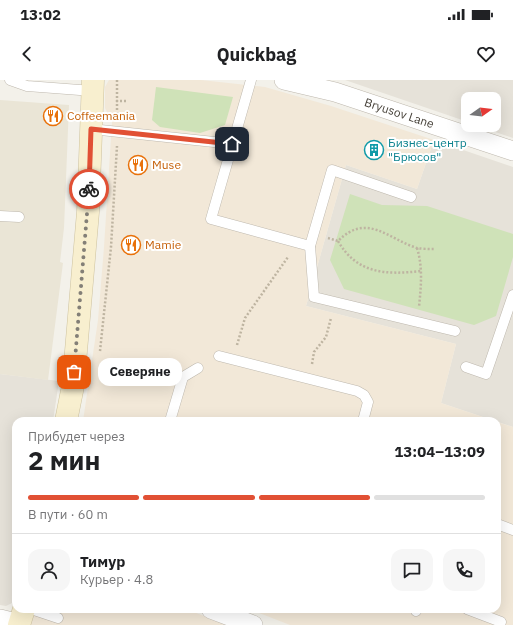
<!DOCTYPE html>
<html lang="ru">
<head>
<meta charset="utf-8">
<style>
  body { margin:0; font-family:"IBM Plex Sans",sans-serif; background:#f6f6f6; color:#202124; height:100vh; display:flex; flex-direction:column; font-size:15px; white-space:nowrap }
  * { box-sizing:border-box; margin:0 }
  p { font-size:13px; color:#757577 }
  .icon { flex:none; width:22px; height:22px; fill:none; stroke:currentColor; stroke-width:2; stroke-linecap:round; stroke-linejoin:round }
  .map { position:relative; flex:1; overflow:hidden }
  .drawer { position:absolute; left:12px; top:337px; width:489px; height:196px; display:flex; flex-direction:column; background:#fff; border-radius:12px; box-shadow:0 4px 16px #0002 }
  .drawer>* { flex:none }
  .needle { width:26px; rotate:76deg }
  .buttons { position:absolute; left:461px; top:12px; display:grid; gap:8px }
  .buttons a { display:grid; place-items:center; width:40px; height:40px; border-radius:8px; background:#fff; box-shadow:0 4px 16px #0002; font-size:20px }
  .pin { position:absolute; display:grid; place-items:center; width:34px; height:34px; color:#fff; margin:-17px; border-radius:8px; box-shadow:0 2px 6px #0006 }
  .courier { position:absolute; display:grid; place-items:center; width:40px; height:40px; margin:-20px; border:3px solid #e15034; border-radius:50%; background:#fff; color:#222; box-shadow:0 1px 5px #0007 }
  .bubble { position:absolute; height:28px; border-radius:12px; background:#fff; box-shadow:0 4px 16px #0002; font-size:13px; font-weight:700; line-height:28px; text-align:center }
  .summary em { font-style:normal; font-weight:700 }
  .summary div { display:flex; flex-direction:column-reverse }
  .summary { display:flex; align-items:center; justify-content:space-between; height:68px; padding:0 16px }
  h1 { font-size:26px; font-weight:700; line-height:30px }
  .bar { display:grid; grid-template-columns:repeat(4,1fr); gap:6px 4px; align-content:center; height:48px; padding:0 16px }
  .bar i { height:5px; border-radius:3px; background:#e0e0e0 }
  .bar .on { background:#e15034 }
  .bar p { grid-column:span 4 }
  .line { display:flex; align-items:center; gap:10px; padding:0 16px; border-top:1px solid #e0e0e0 }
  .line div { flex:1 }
  .round { display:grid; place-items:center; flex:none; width:42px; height:42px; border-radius:12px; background:#f6f6f6 }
  .status { display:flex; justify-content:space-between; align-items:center; height:28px; padding:0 20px; background:#fff; direction:ltr }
  .status svg { height:11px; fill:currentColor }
  header { display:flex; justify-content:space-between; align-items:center; height:52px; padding:0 16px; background:#fff; font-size:18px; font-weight:700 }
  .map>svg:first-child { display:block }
</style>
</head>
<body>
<div class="status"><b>13:02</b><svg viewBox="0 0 49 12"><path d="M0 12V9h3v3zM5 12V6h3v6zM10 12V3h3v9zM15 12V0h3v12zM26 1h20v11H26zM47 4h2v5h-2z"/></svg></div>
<header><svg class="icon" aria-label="back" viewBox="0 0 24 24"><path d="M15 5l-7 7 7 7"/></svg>Quickbag<svg class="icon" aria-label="heart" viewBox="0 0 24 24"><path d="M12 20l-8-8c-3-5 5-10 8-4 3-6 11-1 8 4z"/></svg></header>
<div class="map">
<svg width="513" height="545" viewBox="0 0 513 545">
  <rect width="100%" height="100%" fill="#f3f1ea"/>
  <g fill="#e6e2d9">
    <path d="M345,0H513V58L475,45H494V19H468V42Z"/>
    <path d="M434,60L513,87V347L441,323L456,264L306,226L346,85L417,109Z"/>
    <path d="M0,294L59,301L53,341H16V509L12,523L6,526L0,525Z"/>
  </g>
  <g fill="#f2e8d8">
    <path d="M109,0H201L265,7L331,26L434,60L417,109L346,85L306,226L456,264L441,323L495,341H83L98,240L104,167L112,42L105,28V7Z"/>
    <path d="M497,342L513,347V545H290L249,529H497Z"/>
    <path d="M35,529H186L227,545H30Z"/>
  </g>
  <path fill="#eae5d6" d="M0,20L69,25L64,148L60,182L63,183L48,300L0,294Z"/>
  <g fill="#cfe2b8">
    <path d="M156,7L233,17L225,45L200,53L160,47L152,40Z"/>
    <path d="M350,114L382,125L427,126L513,154V177L496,236L474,245L344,209L330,180Z"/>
  </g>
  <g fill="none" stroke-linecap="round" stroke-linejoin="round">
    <defs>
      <g id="lane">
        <path d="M10,0L27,6L93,11"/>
        <path d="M251,0L211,139L310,166L332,90L411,117"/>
        <path d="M91,49L233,64"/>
        <path d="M0,136L19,137"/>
        <path d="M310,166L314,217L455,251"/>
        <path d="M219,276L357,311L364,315L368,322L363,341"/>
        <path d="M466,287L486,294L513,215"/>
        <path d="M170,341L183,297L198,288"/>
        <path d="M497,444L513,450"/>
        <path d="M31,529L58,538"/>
        <path d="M467,529L501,542"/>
        <path d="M416,531L417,529"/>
      </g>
      <g id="street">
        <path id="s1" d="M284,0L335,12L513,71"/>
        <path d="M211,529L253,545"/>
        <path d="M0,539L20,544"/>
      </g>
      <g id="secondary">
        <path d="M66,341L73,306L88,132L93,0"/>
        <path d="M19,545L24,529"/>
      </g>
    </defs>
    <use href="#lane" stroke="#beb8ae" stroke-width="11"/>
    <use href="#street" stroke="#beb8ae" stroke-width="20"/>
    <use href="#secondary" stroke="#cdc29f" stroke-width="23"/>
    <g stroke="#beb4a1" stroke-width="2.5" stroke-dasharray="2 2" stroke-linecap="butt">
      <path d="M117,0V35"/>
      <path d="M116,21H128"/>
      <path d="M328,158L338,161C367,132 388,159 417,168C422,169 429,169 435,169"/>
      <path d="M338,161C357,194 386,195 421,191"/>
      <path d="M417,168C423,187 421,207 419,227"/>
      <path d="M237,265L245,238L288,177"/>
      <path d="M100,271L111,167L117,66"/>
      <path d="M312,284L314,272L326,257L331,238"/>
    </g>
    <use href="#lane" stroke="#fff" stroke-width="10"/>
    <use href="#street" stroke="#fff" stroke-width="19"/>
    <use href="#secondary" stroke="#f8efcf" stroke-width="22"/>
  </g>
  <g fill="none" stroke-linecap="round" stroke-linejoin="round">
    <path stroke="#837f77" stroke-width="4" stroke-dasharray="0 7.2" d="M74,292L89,109"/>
    <path stroke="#e15034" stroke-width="5" d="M89,109L91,49L232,64"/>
  </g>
  <defs>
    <symbol id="restaurant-ring" viewBox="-11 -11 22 22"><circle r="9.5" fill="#fff" stroke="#e8710a" stroke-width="1.5"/><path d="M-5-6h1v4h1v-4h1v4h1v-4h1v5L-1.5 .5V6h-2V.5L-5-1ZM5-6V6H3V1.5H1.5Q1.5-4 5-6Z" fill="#e8710a"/></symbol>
    <symbol id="building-ring" viewBox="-11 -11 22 22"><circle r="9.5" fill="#fff" stroke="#0f9aa8" stroke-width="1.5"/><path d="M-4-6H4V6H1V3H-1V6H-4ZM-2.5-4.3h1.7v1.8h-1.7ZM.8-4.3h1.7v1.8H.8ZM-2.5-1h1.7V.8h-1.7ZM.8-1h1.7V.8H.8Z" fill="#0f9aa8"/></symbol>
  </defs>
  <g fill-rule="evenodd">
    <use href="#restaurant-ring" x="42" y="25" width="22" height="22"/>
    <use href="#building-ring" x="363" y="59" width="22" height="22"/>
    <use href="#restaurant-ring" x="127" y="74" width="22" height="22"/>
    <use href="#restaurant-ring" x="120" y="154" width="22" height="22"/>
  </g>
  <g text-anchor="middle" stroke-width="4" stroke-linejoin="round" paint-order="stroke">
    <g font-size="12" fill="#464139" stroke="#fff">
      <text dy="4" stroke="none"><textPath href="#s1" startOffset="120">Bryusov Lane</textPath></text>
    </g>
    <g font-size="12" fill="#c56008" stroke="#fff" text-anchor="start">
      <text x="67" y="40">Coffeemania</text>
      <text x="152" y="89">Muse</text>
      <text x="145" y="169">Mamie</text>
    </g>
    <g font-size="12" fill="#0d838f" stroke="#fff" text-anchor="start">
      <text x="388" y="67">Бизнес-центр<tspan x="388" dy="14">"Брюсов"</tspan></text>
    </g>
  </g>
</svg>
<div class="buttons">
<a><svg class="needle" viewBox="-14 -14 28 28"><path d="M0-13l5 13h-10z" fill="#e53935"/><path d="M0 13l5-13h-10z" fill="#757577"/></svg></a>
</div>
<div class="pin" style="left:74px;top:292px;background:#ea580c"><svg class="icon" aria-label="bag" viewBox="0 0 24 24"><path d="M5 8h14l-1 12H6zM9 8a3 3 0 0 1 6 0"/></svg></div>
<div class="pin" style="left:232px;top:64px;background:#1f2937"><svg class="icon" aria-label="home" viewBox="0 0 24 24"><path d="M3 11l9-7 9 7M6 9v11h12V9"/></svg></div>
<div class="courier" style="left:89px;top:109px"><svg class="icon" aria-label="bike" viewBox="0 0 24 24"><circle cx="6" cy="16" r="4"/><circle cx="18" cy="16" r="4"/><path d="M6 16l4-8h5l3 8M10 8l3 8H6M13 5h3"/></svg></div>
<div class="bubble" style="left:98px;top:278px;width:84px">Северяне</div>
<section class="drawer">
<div class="summary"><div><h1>2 мин</h1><p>Прибудет через</p></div><em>13:04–13:09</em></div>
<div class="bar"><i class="on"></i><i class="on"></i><i class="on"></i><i></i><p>В пути · 60 m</p></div>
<div class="line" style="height:72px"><a class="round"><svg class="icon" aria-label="person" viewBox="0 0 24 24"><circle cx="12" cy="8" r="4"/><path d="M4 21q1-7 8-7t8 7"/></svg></a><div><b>Тимур</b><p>Курьер · 4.8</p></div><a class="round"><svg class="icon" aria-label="chat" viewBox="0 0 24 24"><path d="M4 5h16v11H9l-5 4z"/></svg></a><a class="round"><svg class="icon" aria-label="phone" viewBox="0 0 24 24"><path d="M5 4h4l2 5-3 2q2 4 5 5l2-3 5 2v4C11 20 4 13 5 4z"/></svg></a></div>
</section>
</div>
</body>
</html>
